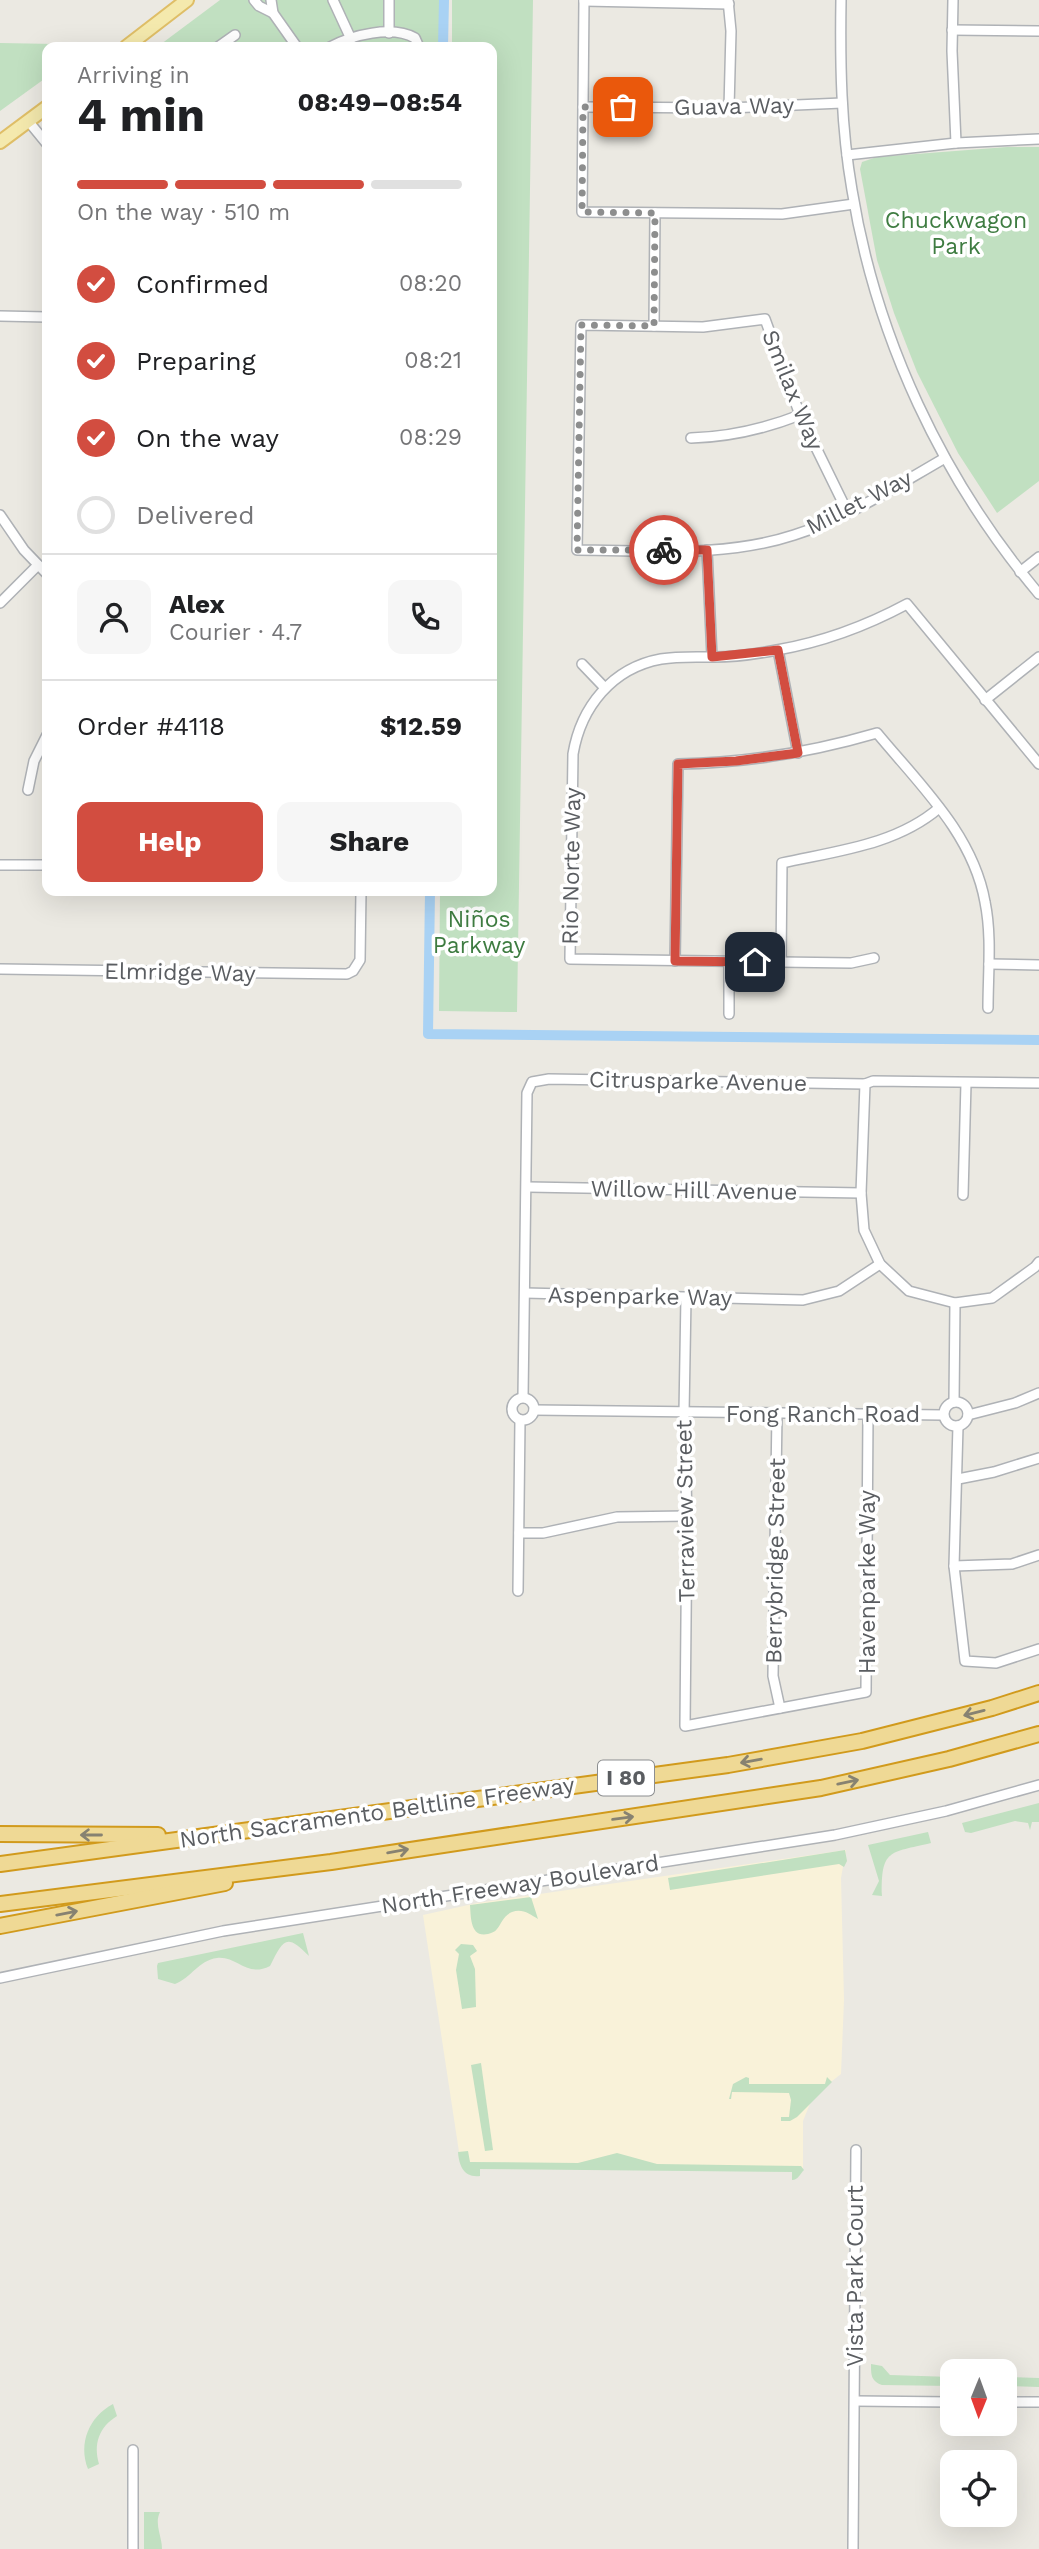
<!DOCTYPE html>
<html lang="en">
<head>
<meta charset="utf-8">
<style>
  body { margin:0; font-family:"Work Sans",sans-serif; background:#f6f6f6; color:#202124; height:100vh; display:flex; flex-direction:column; font-size:26px; white-space:nowrap }
  * { box-sizing:border-box; margin:0 }
  p { font-size:23px; color:#757577 }
  .icon { flex:none; width:38px; height:38px; fill:none; stroke:currentColor; stroke-width:2; stroke-linecap:round; stroke-linejoin:round }
  .map { position:relative; flex:1; overflow:hidden }
  .sheet { position:absolute; left:42px; top:42px; width:455px; height:854px; display:flex; flex-direction:column; background:#fff; border-radius:14px; box-shadow:0 7px 28px #0002 }
  .sheet>* { flex:none }
  .needle { width:46px; rotate:181deg }
  .fabs { position:absolute; left:940px; top:2359px; display:grid; gap:14px }
  .fabs a { display:grid; place-items:center; width:77px; height:77px; border-radius:14px; background:#fff; box-shadow:0 7px 28px #0002; font-size:35px }
  .pin { position:absolute; display:grid; place-items:center; width:60px; height:60px; color:#fff; margin:-30px; border-radius:14px; box-shadow:0 4px 10px #0006 }
  .courier { position:absolute; display:grid; place-items:center; width:70px; height:70px; margin:-35px; border:5px solid #d24d40; border-radius:50%; background:#fff; color:#222; box-shadow:0 2px 9px #0007 }
  .head em { font-style:normal; font-weight:700 }
  .head div { display:flex; flex-direction:column-reverse }
  .head { display:flex; align-items:center; justify-content:space-between; height:119px; padding:0 35px }
  h1 { font-size:46px; font-weight:700; line-height:52px }
  .bar { display:grid; grid-template-columns:repeat(4,1fr); gap:10px 7px; align-content:center; height:84px; padding:0 35px }
  .bar i { height:9px; border-radius:5px; background:#e0e0e0 }
  .bar .on { background:#d24d40 }
  .bar p { grid-column:span 4 }
  .line { display:flex; align-items:center; gap:18px; padding:0 35px; border-top:2px solid #e0e0e0 }
  .line div { flex:1 }
  .round { display:grid; place-items:center; flex:none; width:74px; height:74px; border-radius:14px; background:#f6f6f6 }
  ol { padding:0 35px; list-style:none }
  li { display:flex; align-items:center; gap:21px; height:77px }
  li p { margin-inline-start:auto }
  li .icon { padding:7px; border-radius:50%; background:#d24d40; color:#fff; stroke-width:4 }
  li:last-child { color:#757577 }
  li i { width:38px; height:38px; border:4px solid #e0e0e0; border-radius:50% }
  .button { display:flex; gap:14px; margin-top:auto; padding:14px 35px }
  .button a { flex:1; height:80px; border-radius:14px; background:#d24d40; color:#fff; font-size:28px; font-weight:700; line-height:80px; text-align:center }
  .button a+a { background:#f6f6f6; color:#202124 }
  .map>svg:first-child { display:block }
</style>
</head>
<body>
<div class="map">
<svg width="1039" height="2549" viewBox="0 0 1039 2549">
  <rect width="100%" height="100%" fill="#ebe9e2"/>
  <path fill="#f9f2d9" d="M846,1850L841,1878L844,2000L841,2074L813,2096L803,2121V2169L461,2165L423,1915L477,1903Z"/>
  <g fill="#c1e0c1">
    <path d="M220,0H439V47H157Z"/>
    <path d="M452,0H533L517,1012L439,1011L440,891H492V47H452Z"/>
    <path d="M0,43L56,44L59,47H47V77L0,111Z"/>
    <path d="M1007,147H1039V481L997,513L958,453L917,372L894,313L877,260L860,169L862,162L877,157Z"/>
    <path d="M1039,1803V1822H1032L1030,1830L1028,1823L1015,1821L971,1833L965,1832L962,1823Z"/>
    <path d="M928,1832L931,1843C889,1853 881,1849 882,1896L872,1895L879,1881L868,1845Z"/>
    <path d="M845,1850L847,1861L844,1867L839,1864L670,1890L668,1878Z"/>
    <path d="M531,1897L538,1919C530,1914 522,1908 512,1912C503,1916 502,1923 497,1929C495,1932 491,1933 488,1934C470,1938 471,1917 470,1905Z"/>
    <path d="M303,1933L309,1956C286,1932 283,1940 270,1966C246,1978 238,1956 217,1958C199,1960 191,1978 175,1984L158,1979L157,1966L158,1963Z"/>
    <path d="M461,1944L473,1945L477,1951L470,1956L475,1969L476,2007L462,2009L456,1970L459,1954L455,1950Z"/>
    <path d="M481,2063L493,2150L485,2151L471,2065Z"/>
    <path d="M746,2077L749,2078V2084H825L827,2077L832,2082L797,2117L790,2121H781V2117H789L791,2100L789,2093L732,2092L731,2099H729L733,2084Z"/>
    <path d="M468,2151L470,2162L578,2163L617,2153L657,2164L801,2166L804,2170C800,2174 798,2180 792,2180V2172L480,2169V2176C464,2178 459,2166 458,2152Z"/>
    <path d="M871,2364L882,2366L890,2375L952,2377V2386L882,2385C871,2381 871,2375 871,2364Z"/>
    <path d="M1005,2377L1039,2378V2387L1005,2386Z"/>
    <path d="M113,2404L117,2416C99,2427 93,2444 99,2464L88,2469C78,2443 89,2417 113,2404Z"/>
    <path d="M144,2512H160C154,2524 162,2536 162,2549H144Z"/>
  </g>
  <g fill="none" stroke-linecap="round" stroke-linejoin="round">
    <g stroke="#a9d2f4" stroke-width="10">
      <path d="M443,47L444,0"/>
      <path d="M430,891L428,1034L1039,1040"/>
    </g>
    <defs>
      <g id="minor">
        <path d="M254,0L259,6L273,13"/>
        <path d="M271,0L273,13L297,47"/>
        <path d="M333,0L351,39"/>
        <path d="M389,0V33"/>
        <path d="M584,0L582,212L782,214L854,204"/>
        <path d="M728,0L731,31L729,108"/>
        <path d="M841,0C840,64 841,127 852,190C876,338 942,479 1039,594"/>
        <path d="M953,0L952,51L956,143"/>
        <path d="M584,1L729,4"/>
        <path d="M952,30L1039,31"/>
        <path d="M218,47L235,35"/>
        <path d="M330,47C352,35 392,25 415,38L419,47"/>
        <path d="M583,107L729,108L842,103"/>
        <path d="M29,122L47,144"/>
        <path d="M847,155L956,143L1039,139"/>
        <path d="M0,316L47,317"/>
        <path d="M654,326L655,213"/>
        <path d="M691,438C729,437 764,429 800,415"/>
        <path d="M848,513L800,415L765,319L703,327L581,325L577,550C649,550 724,558 794,535C848,518 896,486 945,458"/>
        <path d="M0,515L24,550L47,574"/>
        <path d="M707,550L712,657"/>
        <path d="M1020,572L1039,557"/>
        <path d="M0,603L38,565"/>
        <path d="M778,650L798,753"/>
        <path d="M582,664L605,688"/>
        <path d="M985,700L1039,657"/>
        <path d="M28,790L34,761L47,735"/>
        <path d="M0,865H47"/>
        <path d="M874,958L851,963L570,959L573,754C581,707 612,668 661,659C678,656 696,657 714,657C735,657 756,654 777,650C823,642 866,626 907,604L1039,764"/>
        <path d="M675,961L678,764C747,763 812,752 877,733C919,784 973,834 985,902C992,936 988,973 988,1008"/>
        <path d="M781,962L782,863C836,851 896,845 939,808"/>
        <path d="M989,964L1039,965"/>
        <path d="M0,969L347,974L353,971L360,960L361,891"/>
        <path d="M729,1014V962"/>
        <path d="M865,1084L861,1193L864,1230L880,1264L909,1291L955,1303L992,1298L1035,1267L1039,1262"/>
        <path d="M528,1187L861,1193"/>
        <path d="M963,1195L966,1083"/>
        <path d="M525,1293L803,1300L839,1291L880,1264"/>
        <path d="M686,1297L684,1413L687,1516L685,1726L866,1692L868,1415"/>
        <path d="M523,1397L527,1093L532,1082L549,1079L865,1084L873,1081L1039,1083"/>
        <circle cx="523" cy="1409" r="11"/>
        <circle cx="956" cy="1414" r="12"/>
        <path d="M954,1402L955,1303"/>
        <path d="M534,1410L943,1415"/>
        <path d="M777,1414L773,1676L780,1708"/>
        <path d="M968,1415L1015,1403L1039,1393"/>
        <path d="M958,1426L954,1566L965,1661L996,1663L1039,1649"/>
        <path d="M958,1479L994,1472L1039,1458"/>
        <path d="M519,1533H543L617,1517L687,1516"/>
        <path d="M954,1566L1012,1564L1039,1555"/>
        <path d="M518,1591L520,1420"/>
        <path d="M0,1978L223,1931L835,1835L946,1811L1039,1785"/>
        <path d="M855,2401L952,2402"/>
        <path d="M1004,2402H1039"/>
        <path d="M133,2549V2450"/>
        <path d="M853,2549L856,2150"/>
      </g>
      <g id="major">
        <path d="M126,47L187,0"/>
        <path d="M0,142L47,107"/>
      </g>
      <g id="highway">
        <path d="M0,1834L158,1835"/>
        <path d="M0,1864L728,1765L862,1741L992,1708L1039,1693"/>
        <path d="M0,1904L331,1862L821,1788L949,1759L1039,1734"/>
        <path d="M0,1926L225,1883"/>
      </g>
    </defs>
    <use href="#minor" stroke="#afb2b6" stroke-width="12"/>
    <use href="#major" stroke="#dfbe67" stroke-width="16"/>
    <use href="#highway" stroke="#d19a1c" stroke-width="18"/>
    <use href="#minor" stroke="#fff" stroke-width="9"/>
    <use href="#major" stroke="#f4e9ad" stroke-width="12"/>
    <use href="#highway" stroke="#efd995" stroke-width="14"/>
  </g>
  <defs><path id="oneway-shaft" d="M-6 0H5M1.5-3L5.5 0L1.5 3" fill="none" stroke-width="1.6" stroke-linecap="round" stroke-linejoin="round" transform="scale(1.75)"/></defs>
  <g stroke="#878271">
    <use href="#oneway-shaft" transform="translate(974 1713) rotate(166)"/>
    <use href="#oneway-shaft" transform="translate(751 1761) rotate(170)"/>
    <use href="#oneway-shaft" transform="translate(848 1782) rotate(-12)"/>
    <use href="#oneway-shaft" transform="translate(623 1818) rotate(-8)"/>
    <use href="#oneway-shaft" transform="translate(91 1835) rotate(-180)"/>
    <use href="#oneway-shaft" transform="translate(398 1851) rotate(-10)"/>
    <use href="#oneway-shaft" transform="translate(67 1913) rotate(-11)"/>
  </g>
  <g fill="none" stroke-linecap="round" stroke-linejoin="round">
    <path stroke="#8d8e8e" stroke-width="7" stroke-dasharray="0 12.6" d="M623,107H583L582,212L655,213L654,326L581,325L577,550H664"/>
    <path stroke="#d24d40" stroke-width="9" d="M664,550H707L712,657L778,650L798,753L736,761L678,764L675,961L755,962"/>
  </g>
  <g text-anchor="middle" stroke-width="7" stroke-linejoin="round" paint-order="stroke">
    <rect fill="#fff" stroke="#8c8e90" stroke-width="2" x="598" y="1760.5" width="56" height="35" rx="5"/>
    <g font-size="21" font-weight="bold" fill="#5a5d61">
      <text x="626" y="1785">I 80</text>
    </g>
    <g font-size="23" fill="#5a5d61" stroke="#fff">
      <text transform="translate(734 106) rotate(-1)" y="8">Guava Way</text>
      <text transform="translate(793 390) rotate(68)" y="8">Smilax Way</text>
      <text transform="translate(859 502) rotate(-27)" y="8">Millet Way</text>
      <text transform="translate(571 866) rotate(-89)" y="8">Rio Norte Way</text>
      <text transform="translate(180 972) rotate(1)" y="8">Elmridge Way</text>
      <text transform="translate(698 1081) rotate(1)" y="8">Citrusparke Avenue</text>
      <text transform="translate(694 1190) rotate(1)" y="8">Willow Hill Avenue</text>
      <text transform="translate(640 1296) rotate(1)" y="8">Aspenparke Way</text>
      <text x="823" y="1422">Fong Ranch Road</text>
      <text transform="translate(685 1511) rotate(-91)" y="8">Terraview Street</text>
      <text transform="translate(775 1561) rotate(-89)" y="8">Berrybridge Street</text>
      <text transform="translate(867 1582) rotate(-90)" y="8">Havenparke Way</text>
      <text transform="translate(377 1812) rotate(-8)" y="8">North Sacramento Beltline Freeway</text>
      <text transform="translate(520 1884) rotate(-9)" y="8">North Freeway Boulevard</text>
      <text transform="translate(855 2276) rotate(-90)" y="8">Vista Park Court</text>
    </g>
    <g font-size="23" fill="#3e7c41" stroke="#fff">
      <text x="956" y="228">Chuckwagon<tspan x="956" dy="26">Park</tspan></text>
      <text x="479" y="927">Niños<tspan x="479" dy="26">Parkway</tspan></text>
    </g>
  </g>
</svg>
<div class="fabs">
<a><svg class="needle" viewBox="-14 -14 28 28"><path d="M0-13l5 13h-10z" fill="#e53935"/><path d="M0 13l5-13h-10z" fill="#757577"/></svg></a>
<a><svg class="icon" aria-label="locate" viewBox="0 0 24 24"><circle cx="12" cy="12" r="6"/><path d="M12 2v4M12 18v4M2 12h4M18 12h4"/></svg></a>
</div>
<div class="pin" style="left:623px;top:107px;background:#ea580c"><svg class="icon" aria-label="bag" viewBox="0 0 24 24"><path d="M5 8h14l-1 12H6zM9 8a3 3 0 0 1 6 0"/></svg></div>
<div class="pin" style="left:755px;top:962px;background:#1f2937"><svg class="icon" aria-label="home" viewBox="0 0 24 24"><path d="M3 11l9-7 9 7M6 9v11h12V9"/></svg></div>
<div class="courier" style="left:664px;top:550px"><svg class="icon" aria-label="bike" viewBox="0 0 24 24"><circle cx="6" cy="16" r="4"/><circle cx="18" cy="16" r="4"/><path d="M6 16l4-8h5l3 8M10 8l3 8H6M13 5h3"/></svg></div>
<section class="sheet">
<div class="head"><div><h1>4 min</h1><p>Arriving in</p></div><em>08:49–08:54</em></div>
<div class="bar"><i class="on"></i><i class="on"></i><i class="on"></i><i></i><p>On the way · 510 m</p></div>
<ol>
<li><svg class="icon" aria-label="check" viewBox="0 0 24 24"><path d="M5 12l5 5 9-10"/></svg>Confirmed<p>08:20</p></li>
<li><svg class="icon" aria-label="check" viewBox="0 0 24 24"><path d="M5 12l5 5 9-10"/></svg>Preparing<p>08:21</p></li>
<li><svg class="icon" aria-label="check" viewBox="0 0 24 24"><path d="M5 12l5 5 9-10"/></svg>On the way<p>08:29</p></li>
<li><i></i>Delivered</li>
</ol>
<div class="line" style="height:126px"><a class="round"><svg class="icon" aria-label="person" viewBox="0 0 24 24"><circle cx="12" cy="8" r="4"/><path d="M4 21q1-7 8-7t8 7"/></svg></a><div><b>Alex</b><p>Courier · 4.7</p></div><a class="round"><svg class="icon" aria-label="phone" viewBox="0 0 24 24"><path d="M5 4h4l2 5-3 2q2 4 5 5l2-3 5 2v4C11 20 4 13 5 4z"/></svg></a></div>
<div class="line" style="height:91px"><div>Order #4118</div><b>$12.59</b></div>
<div class="button"><a>Help</a><a>Share</a></div>
</section>
</div>
</body>
</html>
